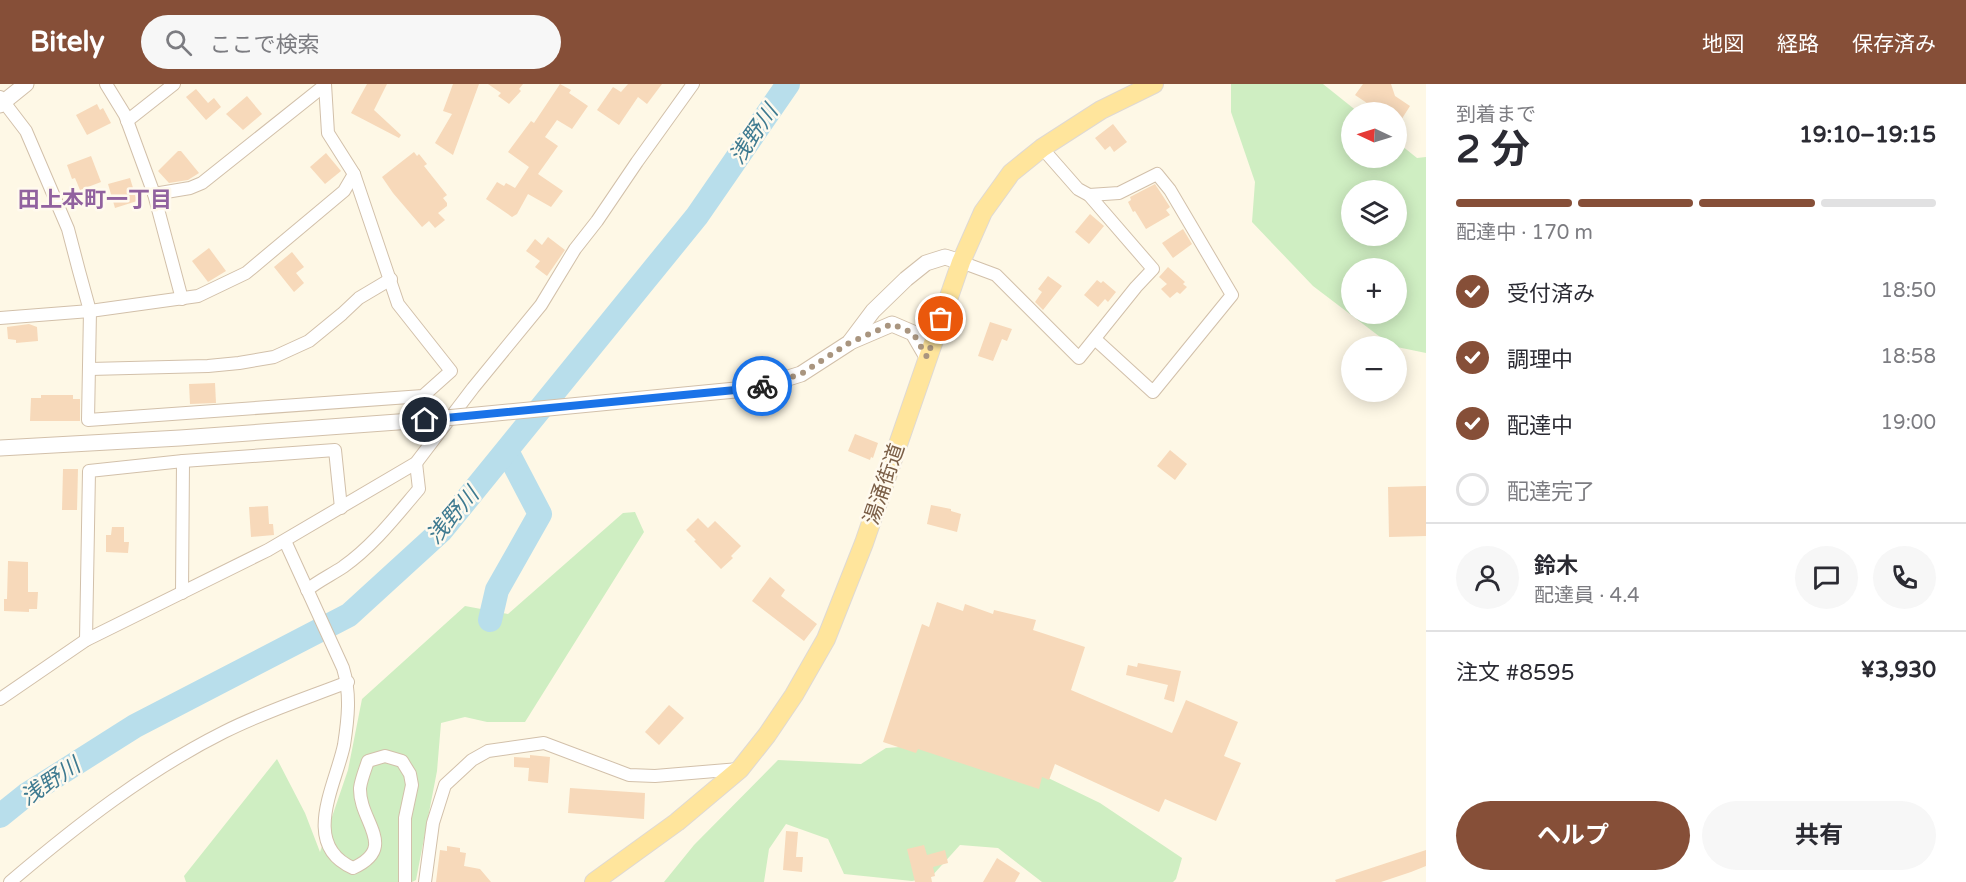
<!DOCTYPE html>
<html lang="ja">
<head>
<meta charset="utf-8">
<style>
  body { margin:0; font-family:"Varela Round","Noto Sans JP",sans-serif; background:#f7f7f7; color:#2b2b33; height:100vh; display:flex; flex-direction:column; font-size:22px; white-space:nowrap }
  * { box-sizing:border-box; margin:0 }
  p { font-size:20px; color:#7c7c81 }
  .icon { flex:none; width:33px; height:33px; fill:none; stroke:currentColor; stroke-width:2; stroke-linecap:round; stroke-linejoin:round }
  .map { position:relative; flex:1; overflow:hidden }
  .sheet { display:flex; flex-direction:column; background:#fff; width:540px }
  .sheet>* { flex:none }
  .needle { width:39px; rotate:274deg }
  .buttons { position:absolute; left:1341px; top:18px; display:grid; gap:12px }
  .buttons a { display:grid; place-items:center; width:66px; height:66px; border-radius:50%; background:#fff; box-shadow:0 3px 15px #0003; font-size:30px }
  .pin { position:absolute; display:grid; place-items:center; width:51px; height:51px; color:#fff; margin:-26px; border:3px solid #fff; border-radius:50%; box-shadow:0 2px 6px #0007 }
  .courier { position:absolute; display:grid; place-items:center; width:60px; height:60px; margin:-30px; border:4px solid #1a73e8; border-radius:50%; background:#fff; color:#222; box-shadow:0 2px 8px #0007 }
  .overview em { font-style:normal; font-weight:700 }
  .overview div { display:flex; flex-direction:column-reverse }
  .overview { display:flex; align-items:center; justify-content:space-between; height:102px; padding:0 30px }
  h1 { font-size:39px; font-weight:700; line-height:45px }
  .bar { display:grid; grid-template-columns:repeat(4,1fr); gap:9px 6px; align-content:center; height:72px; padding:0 30px }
  .bar i { height:8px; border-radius:4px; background:#e1e1e2 }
  .bar .active { background:#864f38 }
  .bar p { grid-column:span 4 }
  .line { display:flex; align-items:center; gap:15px; padding:0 30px; border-top:2px solid #e1e1e2 }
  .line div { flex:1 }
  .round { display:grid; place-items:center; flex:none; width:63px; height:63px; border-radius:32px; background:#f7f7f7 }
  ol { padding:0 30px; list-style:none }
  li { display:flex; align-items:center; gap:18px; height:66px }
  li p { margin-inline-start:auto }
  li .icon { padding:6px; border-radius:50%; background:#864f38; color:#fff; stroke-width:4 }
  li:last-child { color:#7c7c81 }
  li i { width:33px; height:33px; border:3px solid #e1e1e2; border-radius:50% }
  .cta { display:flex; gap:12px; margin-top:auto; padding:12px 30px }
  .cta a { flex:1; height:69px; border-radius:36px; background:#864f38; color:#fff; font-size:24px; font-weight:700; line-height:69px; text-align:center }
  .cta a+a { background:#f7f7f7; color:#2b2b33 }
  header { display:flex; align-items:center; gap:36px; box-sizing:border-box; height:84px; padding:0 30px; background:#864f38; color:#fff }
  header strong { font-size:28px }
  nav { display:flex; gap:33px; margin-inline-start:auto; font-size:21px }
  .search { width:420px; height:54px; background:#f7f7f7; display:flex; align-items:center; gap:15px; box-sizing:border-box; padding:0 21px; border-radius:33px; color:#7c7c81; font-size:22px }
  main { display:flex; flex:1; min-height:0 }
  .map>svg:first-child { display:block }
</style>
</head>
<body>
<header>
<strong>Bitely</strong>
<div class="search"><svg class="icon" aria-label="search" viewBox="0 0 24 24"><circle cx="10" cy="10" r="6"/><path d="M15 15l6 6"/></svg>ここで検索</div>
<nav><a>地図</a><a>経路</a><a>保存済み</a></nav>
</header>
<main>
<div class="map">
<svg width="1426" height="798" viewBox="0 0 1426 798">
  <rect width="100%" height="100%" fill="#fef8e6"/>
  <g fill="#cfeec2" fill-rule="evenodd">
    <path d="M1231,0H1323L1358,28H1352V74H1396L1397,58L1417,74L1426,73V269L1392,262L1313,202L1252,138L1255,98L1231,28ZM1352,106H1396V152H1352ZM1352,184H1396V230H1352Z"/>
    <path d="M635,428L644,448L525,638H487L465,633L441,639L437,687L416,796L412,798H186L184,792L277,675L305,729L320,768L348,686L362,615L465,522L508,530L623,429Z"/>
    <path d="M914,662L1042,691L1100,719L1182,774L1176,795L1173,798H1042L998,764L960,761L931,793L912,797L844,790L828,755L786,740L769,765L764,798H664L694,761L778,676L861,680L886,664Z"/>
  </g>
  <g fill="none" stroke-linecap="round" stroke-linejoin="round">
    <g stroke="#b8deeb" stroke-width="24">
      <path d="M490,536L497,506L540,430L507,367"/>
      <path d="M0,732L26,711L135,642L349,531L441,447L697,132L788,0"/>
    </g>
  </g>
  <g fill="#f7d9ba">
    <path d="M367,0H387L374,26L401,51L399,54L351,29Z"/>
    <path d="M453,0H479L453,71L435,59L452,30L443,27Z"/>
    <path d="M488,0H523L519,5L521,7L509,20L498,12L501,9Z"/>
    <path d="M560,0L571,6L569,9L588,22L572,45L557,36L545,53L558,62L538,90L563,107L551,123L528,110L517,130L512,133L486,115L497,98L504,102L506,99L515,104L529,83L508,68L531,37L534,39Z"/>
    <path d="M628,0H662L647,20L638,13L619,41L597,26L613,3L621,8Z"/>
    <path d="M1363,0H1391L1395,12L1410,22L1396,44V28H1384L1377,24L1376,25L1355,11Z"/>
    <path d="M196,5L208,19L214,14L221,23L206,36L186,13Z"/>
    <path d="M247,12L262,30L243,46L226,30Z"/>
    <path d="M97,20L100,26L103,24L111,39L87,51L76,31Z"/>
    <path d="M1113,40L1127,58L1114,68L1110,62L1105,66L1095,54Z"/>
    <path d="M178,67H181L199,89L188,96L169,99L158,87Z"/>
    <path d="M414,68L417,72L419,70L427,80L424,82L447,111L443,114L447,119V122L438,129L445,136L435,144L429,137L422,143L393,109L382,93Z"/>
    <path d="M326,69L341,87L325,100L310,83Z"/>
    <path d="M91,72L101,98L80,106L75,94L72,95L67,81Z"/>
    <path d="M130,94L137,117L115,124L108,100Z"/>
    <path d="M1155,100L1170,123L1166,126L1170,131L1146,145L1135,127L1133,128L1128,118L1131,116L1130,113Z"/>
    <path d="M1090,130L1104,142L1089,160L1075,148Z"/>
    <path d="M1183,145L1192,160L1173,174L1162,159Z"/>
    <path d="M548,153L565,166L547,192L535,183L540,177L526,167L535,155L542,161Z"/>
    <path d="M209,164L226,187L208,198L192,177Z"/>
    <path d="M292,168L304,183L296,189L304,199L294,208L274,183Z"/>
    <path d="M1168,183L1185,198L1183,200L1187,203L1180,210L1177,208L1170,214L1161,205L1167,200L1159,193Z"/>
    <path d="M1048,192L1062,202L1043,226L1035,218L1042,208L1038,205Z"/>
    <path d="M1097,196L1101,199L1103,197L1116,208L1108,218L1105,215L1098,223L1084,211Z"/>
    <path d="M990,238L1012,245L1007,257L1002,255L993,277L978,272Z"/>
    <path d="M29,240L37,243L38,257L16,259V256L8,255L7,243Z"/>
    <path d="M215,299L216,319L190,320L189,300Z"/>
    <path d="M41,311H73V315H80V337H30L31,314H41Z"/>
    <path d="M855,350L878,359L873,374L871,373L870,376L848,367Z"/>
    <path d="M1170,366L1187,380L1175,396L1157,382Z"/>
    <path d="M63,385H78L77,426H62Z"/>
    <path d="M1426,402V452L1389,453L1388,403Z"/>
    <path d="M931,421L951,425V427L961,430L957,448L927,440Z"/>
    <path d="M268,422L269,440H273L274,451L251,453L249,423Z"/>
    <path d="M698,434L708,444L715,437L741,462L731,472L733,474L721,485L694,457L696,456L686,446Z"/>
    <path d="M112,443H124V458H129L128,469L106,468V451H111Z"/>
    <path d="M8,477L28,478V508H38L37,525H29V528L4,527V515H7Z"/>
    <path d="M770,493L785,506L781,512L817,540L804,557L752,517Z"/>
    <path d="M937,518L963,527L965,520L993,530L994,526L1036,536L1033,546L1085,563L1071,606L1172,649L1186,616L1238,638L1224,672L1241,679L1216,737L1165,715L1159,728L1055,680L1049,696L1042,693L1039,705L918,665L916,669L883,658L922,540L929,543Z"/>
    <path d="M1138,579L1181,587L1174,618L1164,615L1168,601L1126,591L1128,581L1137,583Z"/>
    <path d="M669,621L684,634L659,661L645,648Z"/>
    <path d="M530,671L550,673L548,699L528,697L529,684L514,683V673L530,674Z"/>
    <path d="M570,704L645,709L644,735L568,729Z"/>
    <path d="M786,747L798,748L796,773H803L802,788L783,786Z"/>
    <path d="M924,761L927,771L945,766L948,779L933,783L935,792L931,793L932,798H915L907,765Z"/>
    <path d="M447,762L460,764V768L466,769L464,782L480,785L491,798H436L440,766L447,767Z"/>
    <path d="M1426,766V782L1411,788L1381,798H1336L1335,796Z"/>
    <path d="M997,774L1020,789L1015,798H983Z"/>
  </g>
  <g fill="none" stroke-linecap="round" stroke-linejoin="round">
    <defs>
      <g id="minor">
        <path d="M106,0L125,31L154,110L182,215"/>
        <path d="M0,13L26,47L68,145L79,187L90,227L88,336L423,312L451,287L398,220L354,90L328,49L325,0"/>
        <path d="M127,37L174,0"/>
        <path d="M154,110L190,104L202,99L325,1"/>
        <path d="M1089,111L1119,109L1157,90L1170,106L1232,211L1153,308L1095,255"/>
        <path d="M961,178L996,191L1079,274L1136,203L1153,185L1089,111L1078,105L1042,64"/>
        <path d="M0,234L90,227L198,212L246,189L344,107L354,90"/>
        <path d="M90,285L208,282L239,279L274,273L309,257L342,230L359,214L391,195"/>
        <path d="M285,457L343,584C351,610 348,635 344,661C336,700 300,761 353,784C399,763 359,738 360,704C361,696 365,686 368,677L385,672L402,677L410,690L412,701L405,734V798"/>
        <path d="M307,506C318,497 331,491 343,483C373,462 396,432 419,405L416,379"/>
        <path d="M182,509L183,377"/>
        <path d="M86,556L89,387L183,377L335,366L341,424"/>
        <path d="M0,615L86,556L268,466L416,379L473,304L541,221L575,165L597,137L637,78L693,0"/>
        <path d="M10,798C76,742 146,687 224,648C263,628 307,614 348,598"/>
        <path d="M425,798L433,739L445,701L472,676L488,667L544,659L629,691L655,692L739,685"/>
      </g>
      <g id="tertiary">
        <path d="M0,21L26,0"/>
        <path d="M850,258L892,240L913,249L927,273"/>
        <path d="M756,304L801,290L849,259L873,227L906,195L926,179L945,173L961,178"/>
        <path d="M0,364L180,354L425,336"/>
      </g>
      <path id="primary" d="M594,798L677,738L740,685L767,651L794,611L826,555L864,459L961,178L983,128L1011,89L1042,64L1101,26L1154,0"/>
    </defs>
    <use href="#minor" stroke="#d2c0aa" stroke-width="14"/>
    <use href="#tertiary" stroke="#d2c0aa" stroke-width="17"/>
    <use href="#primary" stroke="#dfd9d3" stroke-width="20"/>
    <use href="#minor" stroke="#fff" stroke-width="12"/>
    <use href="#tertiary" stroke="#fff" stroke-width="15"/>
    <use href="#primary" stroke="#ffe59c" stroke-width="18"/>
    <defs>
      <path id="tertiary-bridge" d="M425,336L756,304"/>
    </defs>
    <use href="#tertiary-bridge" stroke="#d2c0aa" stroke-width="17" stroke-linecap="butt"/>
    <use href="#tertiary-bridge" stroke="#fff" stroke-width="15"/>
  </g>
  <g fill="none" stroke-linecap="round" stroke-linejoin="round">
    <path stroke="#a9957f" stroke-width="6" stroke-dasharray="0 10.8" d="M762,302L801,290L849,259L892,240L913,249L927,273L941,235"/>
    <path stroke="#1a73e8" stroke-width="8" d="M425,336L756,304L762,302"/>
  </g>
  <g text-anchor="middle" stroke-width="5" stroke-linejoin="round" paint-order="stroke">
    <g font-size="21" fill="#7b5f47" stroke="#fffaee">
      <text transform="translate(884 400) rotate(-71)" y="7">湯涌街道</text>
    </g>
    <g font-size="22" font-style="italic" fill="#3e7a90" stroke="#fffaee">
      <text transform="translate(753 50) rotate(-55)" y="8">浅野川</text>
      <text transform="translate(452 431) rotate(-49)" y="8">浅野川</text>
      <text transform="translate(50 697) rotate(-34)" y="8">浅野川</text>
    </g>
    <g font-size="22" font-weight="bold" fill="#91629f" stroke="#fffaee">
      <text x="95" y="123">田上本町一丁目</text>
    </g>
  </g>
</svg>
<div class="buttons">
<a><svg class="needle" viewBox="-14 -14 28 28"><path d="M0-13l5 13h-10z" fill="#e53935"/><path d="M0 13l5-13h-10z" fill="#7c7c81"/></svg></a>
<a><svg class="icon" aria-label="layers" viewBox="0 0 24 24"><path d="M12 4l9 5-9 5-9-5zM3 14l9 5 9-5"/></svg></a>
<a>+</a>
<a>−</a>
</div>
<div class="pin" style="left:941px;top:235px;background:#ea580c"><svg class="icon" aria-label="bag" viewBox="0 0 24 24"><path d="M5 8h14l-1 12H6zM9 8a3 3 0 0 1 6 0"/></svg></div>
<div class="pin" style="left:425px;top:336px;background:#1f2937"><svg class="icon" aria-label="home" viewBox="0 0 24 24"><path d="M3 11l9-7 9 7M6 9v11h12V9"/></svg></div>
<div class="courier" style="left:762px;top:302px"><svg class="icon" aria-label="bike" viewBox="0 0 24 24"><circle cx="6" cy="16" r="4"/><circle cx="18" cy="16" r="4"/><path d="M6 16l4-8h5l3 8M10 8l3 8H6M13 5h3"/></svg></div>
</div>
<section class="sheet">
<div class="overview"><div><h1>2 分</h1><p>到着まで</p></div><em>19:10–19:15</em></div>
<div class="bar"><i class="active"></i><i class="active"></i><i class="active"></i><i></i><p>配達中 · 170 m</p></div>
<ol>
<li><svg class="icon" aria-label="check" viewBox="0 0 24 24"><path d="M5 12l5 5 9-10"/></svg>受付済み<p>18:50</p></li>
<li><svg class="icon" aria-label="check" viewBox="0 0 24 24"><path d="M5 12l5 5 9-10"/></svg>調理中<p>18:58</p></li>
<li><svg class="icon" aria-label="check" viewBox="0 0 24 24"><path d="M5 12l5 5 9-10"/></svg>配達中<p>19:00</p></li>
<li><i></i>配達完了</li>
</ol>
<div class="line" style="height:108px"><a class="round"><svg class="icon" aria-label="person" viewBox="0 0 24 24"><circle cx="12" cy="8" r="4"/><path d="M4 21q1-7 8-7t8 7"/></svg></a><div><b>鈴木</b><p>配達員 · 4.4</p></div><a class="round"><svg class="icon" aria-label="chat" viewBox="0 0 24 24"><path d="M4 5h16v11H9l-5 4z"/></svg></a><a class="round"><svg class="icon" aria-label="phone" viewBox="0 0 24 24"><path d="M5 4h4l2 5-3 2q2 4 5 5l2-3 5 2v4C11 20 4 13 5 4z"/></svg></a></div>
<div class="line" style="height:78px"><div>注文 #8595</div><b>¥3,930</b></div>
<div class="cta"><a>ヘルプ</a><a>共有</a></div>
</section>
</main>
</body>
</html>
